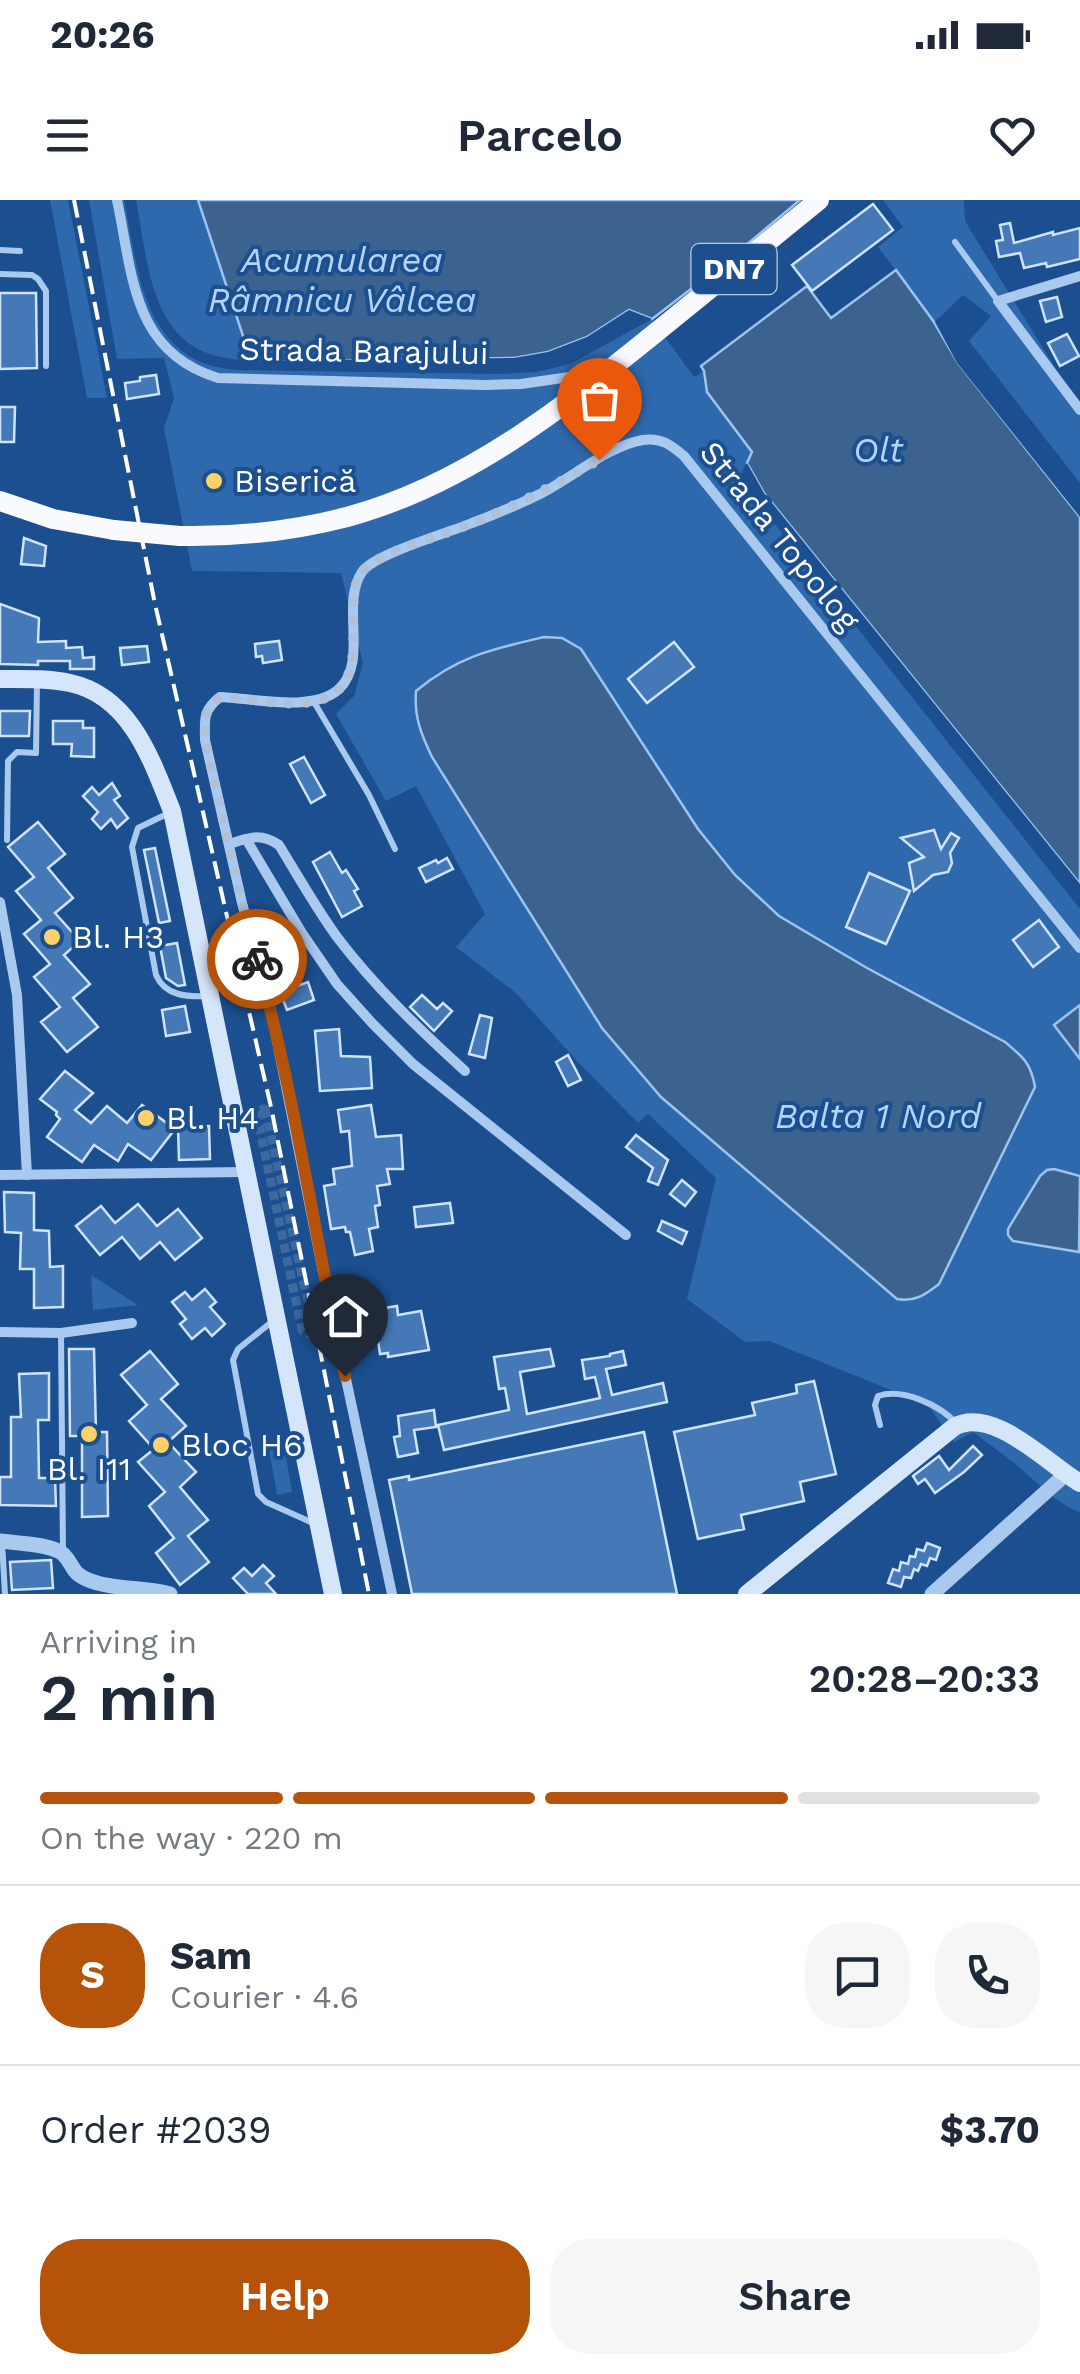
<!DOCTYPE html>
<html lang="en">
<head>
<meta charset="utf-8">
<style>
  body { margin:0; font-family:"Work Sans",sans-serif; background:#f6f6f7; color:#1f2937; height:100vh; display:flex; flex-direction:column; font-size:38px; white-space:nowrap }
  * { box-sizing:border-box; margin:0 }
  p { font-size:32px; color:#747a83 }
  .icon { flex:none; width:55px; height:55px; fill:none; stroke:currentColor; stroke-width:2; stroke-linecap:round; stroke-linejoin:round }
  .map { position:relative; height:1394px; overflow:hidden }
  .sheet { display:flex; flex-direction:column; background:#fff; flex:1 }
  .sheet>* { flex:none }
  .pin { position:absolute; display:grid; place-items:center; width:85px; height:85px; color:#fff; margin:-102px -42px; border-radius:50% 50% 50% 0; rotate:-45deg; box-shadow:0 0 10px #0007 }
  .pin .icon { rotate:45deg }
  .courier { position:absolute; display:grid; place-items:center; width:100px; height:100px; margin:-50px; border:8px solid #b45309; border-radius:50%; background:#fff; color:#222; box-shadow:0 2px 12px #0007 }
  .headline em { font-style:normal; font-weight:600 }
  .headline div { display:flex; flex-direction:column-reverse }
  .headline { display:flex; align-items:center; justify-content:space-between; height:170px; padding:0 40px }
  h1 { font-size:65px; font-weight:600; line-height:75px }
  .bar { display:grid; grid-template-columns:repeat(4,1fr); gap:15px 10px; align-content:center; height:120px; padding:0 40px }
  .bar i { height:12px; border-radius:8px; background:#e0e1e3 }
  .bar .on { background:#b45309 }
  .bar p { grid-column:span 4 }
  .line { display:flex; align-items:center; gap:25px; padding:0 40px; border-top:2px solid #e0e1e3 }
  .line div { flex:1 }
  .round { display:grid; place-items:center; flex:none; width:105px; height:105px; border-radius:40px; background:#f6f6f7 }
  .button { display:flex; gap:20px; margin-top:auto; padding:20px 40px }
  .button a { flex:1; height:115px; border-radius:40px; background:#b45309; color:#fff; font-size:40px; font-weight:600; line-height:115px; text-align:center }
  .button a+a { background:#f6f6f7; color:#1f2937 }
  .status { display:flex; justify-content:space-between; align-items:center; height:70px; padding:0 50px; background:#fff; direction:ltr }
  .status svg { height:28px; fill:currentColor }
  header { display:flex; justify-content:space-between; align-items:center; height:130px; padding:0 40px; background:#fff; font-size:45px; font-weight:600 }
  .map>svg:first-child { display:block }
</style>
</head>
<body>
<div class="status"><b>20:26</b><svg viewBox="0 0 49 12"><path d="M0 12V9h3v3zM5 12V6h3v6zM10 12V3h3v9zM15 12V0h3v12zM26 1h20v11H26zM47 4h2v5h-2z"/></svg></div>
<header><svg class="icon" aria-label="menu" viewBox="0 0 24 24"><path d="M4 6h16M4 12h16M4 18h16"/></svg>Parcelo<svg class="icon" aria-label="heart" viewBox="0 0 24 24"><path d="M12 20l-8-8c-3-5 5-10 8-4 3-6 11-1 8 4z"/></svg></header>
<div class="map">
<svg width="1080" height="1394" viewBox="0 0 1080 1394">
  <rect width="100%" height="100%" fill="#1b4f8f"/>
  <g fill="#2e69ad" fill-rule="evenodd">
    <path d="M50,0H68L107,198H87Z"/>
    <path d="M89,0H124C136,56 139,130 196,160C208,166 222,168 235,170L501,174L537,172L570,164L652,119L694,177L704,171L707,193L752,252L741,274L751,294L1080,709V1312C1054,1303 1034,1279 1013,1262C1000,1252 986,1242 973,1232L954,1242L928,1205L769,1141L745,1142L687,1099L716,978L648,914L638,923L578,862L516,793L456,747L485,714L416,586L386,601L336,514L354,496L363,463L341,373L192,371L164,228L174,198L164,158L117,159ZM581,449L698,629L735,675L779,716L867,768L1005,842L924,1096L907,1100L897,1099L661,897L602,828L432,557C421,534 414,517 416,491L437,473L475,454Z"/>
    <path d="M136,0H198L243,136L255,153L268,162C246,160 218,160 198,149C148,122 146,49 136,0Z"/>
    <path d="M883,0H964L965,21L1080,209V283L969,141L991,116L963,95L935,122L878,47L903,27Z"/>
    <path d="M91,1075L138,1105L93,1110Z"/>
    <path d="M283,1240L292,1292L277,1295L268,1243Z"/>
  </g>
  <g fill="#3c6290" stroke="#9cc4f0" stroke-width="2.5">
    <path d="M198,0H800L721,66L652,119L629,110L587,137L548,152L514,158L268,162L255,153L243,136Z"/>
    <path d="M896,70L934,122L958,163L1080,317V684L764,293L747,263L752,252L707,192L704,171L701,166L807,86L831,118Z"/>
    <path d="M544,437L562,438L581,449L698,629L735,675L779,716L867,768L1005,842C1023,857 1031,863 1035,887L939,1084C925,1095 915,1102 897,1099L661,897L602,828L432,557C421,534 414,517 416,491C458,456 493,449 544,437Z"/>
    <path d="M1080,805V859L1054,825Z"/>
    <path d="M1054,969L1080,976L1079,1052L1013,1041L1008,1035V1029L1040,976L1047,970Z"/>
  </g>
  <g fill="#1b4f8f">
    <path d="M629,110L652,119L646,122L630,115L589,142L549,156L514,163L268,167L258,161L514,158L548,152L587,137Z"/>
    <path d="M938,118L962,160L1080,309V317L957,163L935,122Z"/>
    <path d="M747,263L764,293L1080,684V689L1076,687L760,297L744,268Z"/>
  </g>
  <g fill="#4478b7" stroke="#cfe3fa" stroke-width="2.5">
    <path d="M873,4L893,30L812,91L792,65Z"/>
    <path d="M1010,23L1014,43L1053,32V35L1080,28V59L1047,67L1046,63L1024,68L1020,53L999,57L996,41L1003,40L1000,25Z"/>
    <path d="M0,93H36L37,168L0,169Z"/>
    <path d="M1057,97L1062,117L1046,122L1040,101Z"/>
    <path d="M1067,134L1079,156L1060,166L1048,143Z"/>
    <path d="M156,175L159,194L127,199L125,183L140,181V177Z"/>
    <path d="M0,207H15L14,242H0Z"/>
    <path d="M24,338L46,346L44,366L21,364Z"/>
    <path d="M0,404L39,418L38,442L66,441V448L82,447L83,458L94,457V469H70V461H38V465L0,464Z"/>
    <path d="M279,441L282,460L263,463L262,456L256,457L255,444Z"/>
    <path d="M674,442L694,467L647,503L628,479Z"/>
    <path d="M147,446L149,462L122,465L120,448Z"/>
    <path d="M0,511H30L29,536H0Z"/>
    <path d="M53,521H83V528H94V557L71,556L72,544H53Z"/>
    <path d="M304,557L325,595L311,603L290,564Z"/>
    <path d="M112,583L120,596L114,600L128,618L117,628L111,619L101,629L92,619L98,612L83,596L92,587L99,595Z"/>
    <path d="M38,622L65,654L48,668L73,698L55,713L80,741L64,755L90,784L73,798L98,827L67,852L41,822L60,807L34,777L50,764L24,734L41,720L16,691L34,677L8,647Z"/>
    <path d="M934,630L941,649L951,633L959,638L950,653L952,663L948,672L933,675L914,691L909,663L924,657L901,638Z"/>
    <path d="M155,648L170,721L159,723L144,650Z"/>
    <path d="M330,652L342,673L346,670L358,689L354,691L362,706L342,717L313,662Z"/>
    <path d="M447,658L453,669L426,682L419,668L436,660L438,663Z"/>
    <path d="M869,673L910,691L886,744L846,727Z"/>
    <path d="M1039,720L1059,747L1033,767L1013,740Z"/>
    <path d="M177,743L185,785L178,786L166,778L160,746Z"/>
    <path d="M288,750L292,766L271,770L268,754Z"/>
    <path d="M308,782L314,800L287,810L280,792Z"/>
    <path d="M422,795L437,809L443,803L452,811L434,831L410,807Z"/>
    <path d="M185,806L190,832L166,836L162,810Z"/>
    <path d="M480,815L492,818L485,858L469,854Z"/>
    <path d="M339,829L341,856L370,857L372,888L320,891L315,831Z"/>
    <path d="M568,855L581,880L568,886L556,862Z"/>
    <path d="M65,871L93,893L75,910L91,923L107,906L127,923L142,905L175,929L151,960L128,944L118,961L94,945L82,962L47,937L60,919L56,915L57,912L40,899Z"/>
    <path d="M371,905L376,937L401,935L403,969H387L390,984L377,986L380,1005L375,1006L378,1027L369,1029L373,1051L355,1055L350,1032H346L345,1027L331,1029L324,986L335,984L333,969L352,966L349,931L341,932L338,910Z"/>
    <path d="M209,926L210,959L179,960L178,927Z"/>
    <path d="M636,935L668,960L658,985L648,981L653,968L626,947Z"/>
    <path d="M682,980L696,992L685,1006L670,994Z"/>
    <path d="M4,992L34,993V1030L49,1031L50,1067L63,1066V1107L34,1108V1069H20L21,1033L5,1032Z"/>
    <path d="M450,1003L453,1023L416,1027L414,1007Z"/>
    <path d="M138,1004L157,1026L178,1009L202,1038L175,1060L160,1042L140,1059L122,1037L100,1055L76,1026L101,1006L115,1023Z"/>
    <path d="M662,1021L687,1032L682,1044L658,1031Z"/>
    <path d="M205,1089L216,1102L210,1107L225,1124L212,1136L205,1128L192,1139L180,1124L186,1119L172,1102L185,1092L192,1100Z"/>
    <path d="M397,1106L398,1115L421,1111L429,1150L388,1157V1153L380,1154L378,1140L371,1141L366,1111Z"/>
    <path d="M69,1149H94L96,1232H107L108,1316L82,1317V1236H70Z"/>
    <path d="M550,1149L554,1166L520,1172L527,1214L600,1198L595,1177L585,1179L582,1160L610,1156V1154L623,1151L626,1165L606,1169L612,1195L663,1183L667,1202L444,1250L438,1225L509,1210L505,1188L499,1189L494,1157Z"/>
    <path d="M150,1151L178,1184L161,1199L186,1226L168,1242L196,1272L180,1287L208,1320L188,1336L209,1362L180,1385L156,1353L174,1338L149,1306L165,1292L138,1262L154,1249L129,1221L147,1205L121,1175Z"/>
    <path d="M49,1173V1220H38L39,1278H55L56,1306L0,1305V1277H11V1217H21L19,1174Z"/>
    <path d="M814,1181L836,1274L800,1282L804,1301L741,1315L744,1329L698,1339L674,1232L755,1215L752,1203L797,1193L796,1185Z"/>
    <path d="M434,1210L436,1227L414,1230L418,1253L398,1257L394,1237L400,1236L398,1216Z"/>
    <path d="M644,1232L677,1394H412L389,1280L409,1276V1280Z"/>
    <path d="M973,1246L982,1255L964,1272L935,1293L925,1279L918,1284L913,1276L939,1256L949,1270Z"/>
    <path d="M927,1343L940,1348L936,1360L930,1358L927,1366L921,1364L918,1371L914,1369L911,1378L904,1377L901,1387L888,1383L893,1369L899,1371L901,1362L908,1364L910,1356L915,1357L917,1349L924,1351Z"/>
    <path d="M51,1360L53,1388L12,1390L10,1362Z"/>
    <path d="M263,1365L274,1376L266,1383L276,1394H248L233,1378L244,1368L252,1376Z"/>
  </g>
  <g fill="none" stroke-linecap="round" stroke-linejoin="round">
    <path stroke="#3d69a0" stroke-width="9" stroke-dasharray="9 4.5" stroke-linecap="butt" d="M265,909L315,1134L310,1135L302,1130L256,911Z"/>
    <g stroke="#a9c9ee" stroke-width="6">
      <path d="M955,42L998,101"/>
      <path d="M0,50L20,51"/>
      <path d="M0,74L32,75L38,79L46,91V166"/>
      <path d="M314,502L369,595L395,649"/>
      <path d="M171,612L138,628L132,647L156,775C165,796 187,797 208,796"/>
      <path d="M7,640L8,561L17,552L36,553L37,481"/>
      <path d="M274,1120L238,1149L233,1160L258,1294L266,1302L313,1323"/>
      <path d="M61,1133L63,1352"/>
      <path d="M880,1225L875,1205L878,1196C903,1188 940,1205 957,1224"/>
      <path d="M2,1342L5,1394"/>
    </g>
    <g stroke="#a9c9ee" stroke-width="10">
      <path d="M117,0C133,75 132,152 218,178L484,185L521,184L597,173"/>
      <path d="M1080,76L998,101L1080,210"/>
      <path d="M246,639L302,733L337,784L372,823L413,864L626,1035"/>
      <path d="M229,644C249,638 260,632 279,645C298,676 316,708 337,737C375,787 419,829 465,871"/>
      <path d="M0,702L17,795L27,975"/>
      <path d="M0,975L245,972"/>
      <path d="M0,1132L61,1133L132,1123"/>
      <path d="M392,1394L322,1067L270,806L242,703L205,540C205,520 202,511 220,497C252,498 313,513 339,489C369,461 340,404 362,372C374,354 448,333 472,323C496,314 520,304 542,293C573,277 610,245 643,240C661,237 671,245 684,256L1080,748"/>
    </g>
    <g stroke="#a9c9ee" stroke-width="15">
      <path d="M0,1341C15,1343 52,1344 63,1354C75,1365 69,1373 91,1381C115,1390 145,1387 170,1394"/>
      <path d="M932,1394L1066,1274"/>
    </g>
    <g stroke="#d6e6fa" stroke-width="18">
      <path d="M0,479C23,479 48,478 70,483C131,496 152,561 172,611L333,1394"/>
      <path d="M747,1394L954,1227C993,1205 1049,1265 1080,1283"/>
    </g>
    <g stroke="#f8faff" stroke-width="20">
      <path d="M0,301L53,319L114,330"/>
      <path d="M180,336C236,337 293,331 347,317C466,285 565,206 659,130C712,87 766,43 819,0"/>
    </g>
    <path stroke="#fff" stroke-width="4" stroke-dasharray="18 8" stroke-linecap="butt" d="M74,0L155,404L271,907L369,1394"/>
    <path stroke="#f8faff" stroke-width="20" d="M114,330L180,336"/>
  </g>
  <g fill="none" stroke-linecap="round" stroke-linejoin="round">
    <path stroke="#afc1d8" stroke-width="10" stroke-dasharray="0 18" d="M257,759L242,703L205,540C205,520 202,511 220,497C249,498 284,507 312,502C385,489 330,393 369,365C391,349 441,336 468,325C514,307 556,284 599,260"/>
    <path stroke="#b45309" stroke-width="12" d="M257,759C295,896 315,1038 345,1176"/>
  </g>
  <g fill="#ffd166" stroke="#1b4f8f" stroke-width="4">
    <circle cx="214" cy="281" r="10"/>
    <circle cx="52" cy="737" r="10"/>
    <circle cx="146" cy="918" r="10"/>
    <circle cx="89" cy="1234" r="10"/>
    <circle cx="161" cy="1245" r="10"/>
  </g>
  <g text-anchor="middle" stroke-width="8" stroke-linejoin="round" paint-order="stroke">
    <rect fill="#1b4f8f" stroke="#bbcadd" stroke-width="2.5" x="691.5" y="44" width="85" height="50" rx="8"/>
    <g font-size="30" font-weight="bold" fill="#fff">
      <text x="734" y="79">DN7</text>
    </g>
    <g font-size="32" fill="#fff" stroke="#1b4f8f">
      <text transform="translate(364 151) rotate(1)" y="11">Strada Barajului</text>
      <text transform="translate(780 336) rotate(51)" y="11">Strada Topolog</text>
    </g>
    <g font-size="32" fill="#fff" stroke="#1b4f8f" text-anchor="start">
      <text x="234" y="292">Biserică</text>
      <text x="72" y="748">Bl. H3</text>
      <text x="166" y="929">Bl. H4</text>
      <text x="181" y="1256">Bloc H6</text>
      <text x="89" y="1280" text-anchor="middle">Bl. I11</text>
    </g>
    <g font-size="35" font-style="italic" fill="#b5d3f5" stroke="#1b4f8f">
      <text x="342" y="72">Acumularea<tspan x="342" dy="40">Râmnicu Vâlcea</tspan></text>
      <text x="878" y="262">Olt</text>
      <text x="878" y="928">Balta 1 Nord</text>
    </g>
  </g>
</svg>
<div class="pin" style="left:599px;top:260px;background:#ea580c"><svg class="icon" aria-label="bag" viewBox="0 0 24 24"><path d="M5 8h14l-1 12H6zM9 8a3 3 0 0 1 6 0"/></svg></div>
<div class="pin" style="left:345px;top:1176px;background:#1f2937"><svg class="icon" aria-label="home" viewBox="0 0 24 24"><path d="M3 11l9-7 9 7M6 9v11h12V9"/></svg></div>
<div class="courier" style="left:257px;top:759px"><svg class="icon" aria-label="bike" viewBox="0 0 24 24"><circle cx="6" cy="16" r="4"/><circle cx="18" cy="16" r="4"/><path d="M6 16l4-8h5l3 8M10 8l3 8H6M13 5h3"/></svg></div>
</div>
<section class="sheet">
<div class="headline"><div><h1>2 min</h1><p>Arriving in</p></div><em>20:28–20:33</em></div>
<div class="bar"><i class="on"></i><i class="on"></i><i class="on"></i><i></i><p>On the way · 220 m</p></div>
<div class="line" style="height:180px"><b class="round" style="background:#b45309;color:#fff">S</b><div><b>Sam</b><p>Courier · 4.6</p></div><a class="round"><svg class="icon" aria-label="chat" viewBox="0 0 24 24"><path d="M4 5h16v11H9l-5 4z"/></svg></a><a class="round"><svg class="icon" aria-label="phone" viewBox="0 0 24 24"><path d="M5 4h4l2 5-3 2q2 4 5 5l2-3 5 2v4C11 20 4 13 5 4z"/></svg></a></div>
<div class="line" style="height:130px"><div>Order #2039</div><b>$3.70</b></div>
<div class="button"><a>Help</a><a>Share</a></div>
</section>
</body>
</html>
